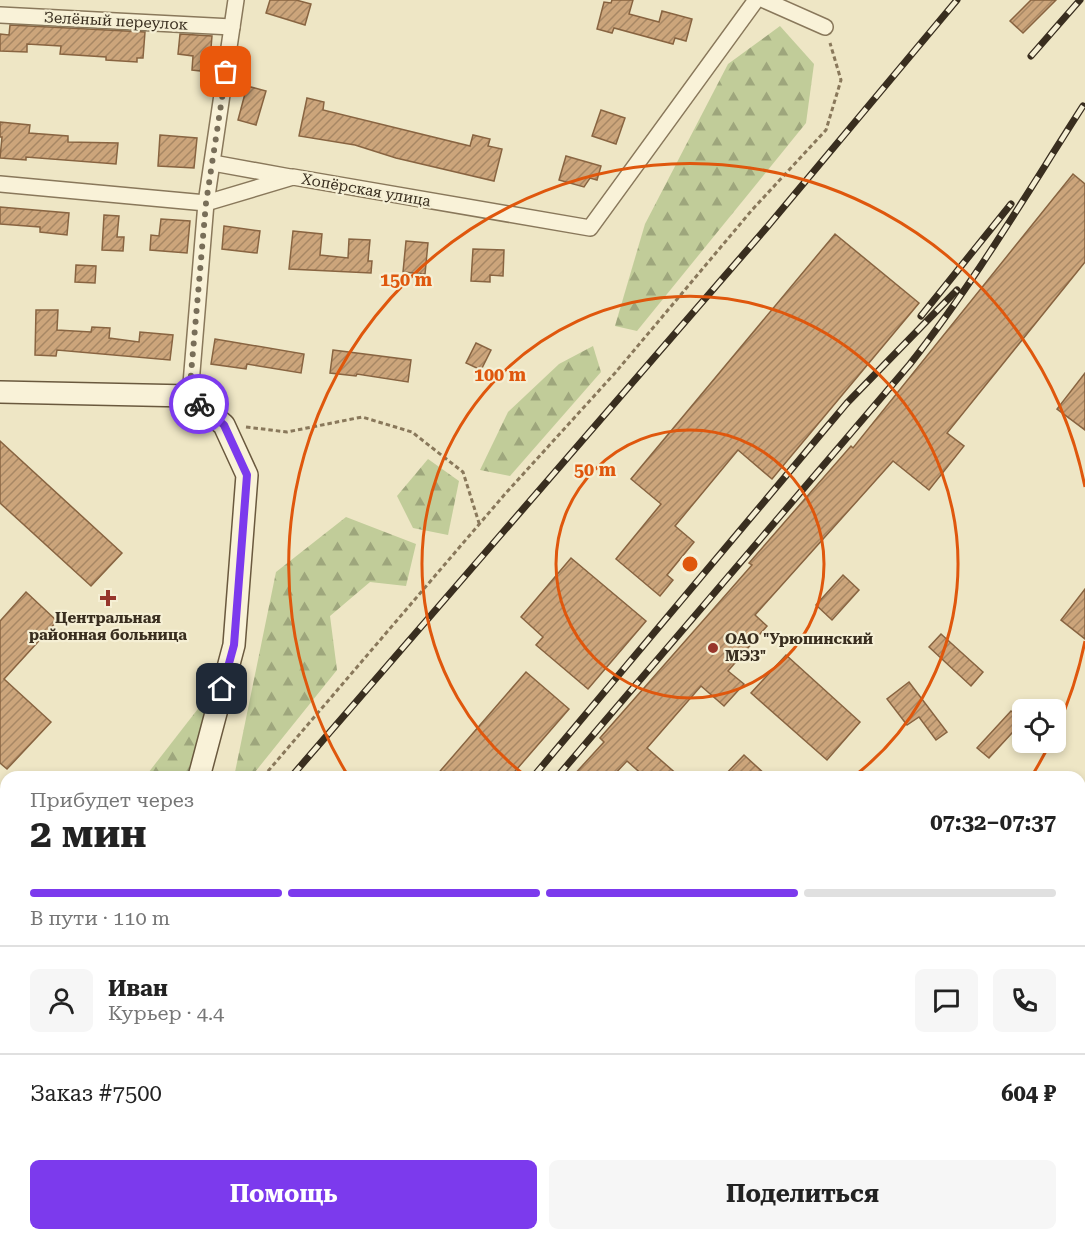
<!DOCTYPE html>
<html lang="ru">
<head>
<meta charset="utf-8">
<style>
  body { margin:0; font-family:"Roboto Serif",serif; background:#f6f6f6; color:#222; height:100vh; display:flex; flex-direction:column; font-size:22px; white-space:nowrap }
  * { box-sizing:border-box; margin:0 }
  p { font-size:20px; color:#767676 }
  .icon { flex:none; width:33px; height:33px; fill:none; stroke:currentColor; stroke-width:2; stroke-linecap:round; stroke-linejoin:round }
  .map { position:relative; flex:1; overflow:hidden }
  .details { position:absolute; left:0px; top:771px; width:1086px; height:470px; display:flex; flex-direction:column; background:#fff; border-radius:18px 18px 0 0; box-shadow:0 3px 9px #0003 }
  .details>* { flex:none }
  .buttons { position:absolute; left:1012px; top:699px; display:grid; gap:12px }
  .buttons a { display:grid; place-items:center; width:54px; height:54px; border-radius:9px; background:#fff; box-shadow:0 3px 9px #0003; font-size:30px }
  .pin { position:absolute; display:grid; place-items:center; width:51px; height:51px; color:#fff; margin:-26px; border-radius:12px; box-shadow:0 3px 9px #0006 }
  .courier { position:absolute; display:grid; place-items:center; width:60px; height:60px; margin:-30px; border:4px solid #7c3aed; border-radius:50%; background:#fff; color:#222; box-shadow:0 2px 8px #0007 }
  .headline em { font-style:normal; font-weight:700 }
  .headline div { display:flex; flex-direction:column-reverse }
  .headline { display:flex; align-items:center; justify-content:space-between; height:102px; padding:0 30px }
  h1 { font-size:39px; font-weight:700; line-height:45px }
  .bar { display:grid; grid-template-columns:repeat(4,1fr); gap:9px 6px; align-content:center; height:72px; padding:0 30px }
  .bar i { height:8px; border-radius:4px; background:#e0e0e0 }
  .bar .selected { background:#7c3aed }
  .bar p { grid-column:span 4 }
  .line { display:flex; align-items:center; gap:15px; padding:0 30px; border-top:2px solid #e0e0e0 }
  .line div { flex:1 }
  .round { display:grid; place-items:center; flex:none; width:63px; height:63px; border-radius:9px; background:#f6f6f6 }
  .primary-button { display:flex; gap:12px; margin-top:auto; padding:12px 30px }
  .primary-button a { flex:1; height:69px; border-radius:9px; background:#7c3aed; color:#fff; font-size:24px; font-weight:700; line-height:69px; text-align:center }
  .primary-button a+a { background:#f6f6f6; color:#222 }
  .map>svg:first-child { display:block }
</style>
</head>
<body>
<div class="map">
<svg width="1085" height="1240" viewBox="0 0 1085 1240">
  <defs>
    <pattern id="forest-firs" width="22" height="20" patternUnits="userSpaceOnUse" patternTransform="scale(1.5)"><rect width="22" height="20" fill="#c1cc99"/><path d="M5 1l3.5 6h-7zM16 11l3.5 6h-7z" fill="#9ea67c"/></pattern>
    <pattern id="building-hatch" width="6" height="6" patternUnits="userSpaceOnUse" patternTransform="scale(1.5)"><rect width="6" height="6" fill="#cca57b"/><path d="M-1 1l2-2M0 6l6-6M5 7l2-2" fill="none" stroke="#a78764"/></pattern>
  </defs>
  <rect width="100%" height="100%" fill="#eee6c5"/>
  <g fill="url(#forest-firs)">
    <path d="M780,26L814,64L806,123L637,331L615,326L645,224L728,64Z"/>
    <path d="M593,346L601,372L510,476L480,470L508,412L559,364Z"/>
    <path d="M428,459L459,481L448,535L413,528L397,496Z"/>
    <path d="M346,517L416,544L406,586L370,582L330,616L337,670L251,777H234L276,572Z"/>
    <path d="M218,683L188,777H145Z"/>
  </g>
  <g fill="url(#building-hatch)" stroke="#886441" stroke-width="1.5">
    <path d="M270,0H296L311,4L305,25L266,13Z"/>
    <path d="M612,0H633L629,14L659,22L662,11L692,19L686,41L675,38L673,44L614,28L612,33L597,29L604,2L611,3Z"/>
    <path d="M1031,0H1056L1023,33L1010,21Z"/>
    <path d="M10,25L145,32L143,58H137V62L106,60V57L60,54L61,46L27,44V52L0,51V34L9,35Z"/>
    <path d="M180,34L212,36L209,72L192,70L193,56L178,54Z"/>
    <path d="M247,86L266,91L256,125L238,120Z"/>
    <path d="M307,98L324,102L323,110L470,146L473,135L490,139L488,146L502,149L494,181L396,158L355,145L299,136Z"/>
    <path d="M601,110L625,118L616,144L592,136Z"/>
    <path d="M0,122L30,125L29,133L68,136V142L118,143L116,164L26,157V160L0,158L2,137H0Z"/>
    <path d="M160,135L197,138L194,168L158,166Z"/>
    <path d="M566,156L601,166L597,180L590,178L584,187L559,180Z"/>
    <path d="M1073,174L1085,184V262L947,433L964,446L929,490L893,461L755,615L767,626L728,671L744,684L724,706L701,686L647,748L680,777H645L627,761L612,777H572L604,742L600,738L752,565L749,563L851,446L853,448Z"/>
    <path d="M0,207L69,213L67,235L40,232V227L0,224Z"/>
    <path d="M104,215L119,216L117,237H124L123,251L102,250Z"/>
    <path d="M161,219L190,221L187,253L150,250L151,235L159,236Z"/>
    <path d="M224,226L260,231L257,253L222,249Z"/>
    <path d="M293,231L322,234L320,255L348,258L349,239L370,240L368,261H372L371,273L289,269Z"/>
    <path d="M835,234L919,303L772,479L738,450L675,526L694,542L667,575L673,580L660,596L616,559L661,504L631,479Z"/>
    <path d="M406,241L428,243L425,274L403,272Z"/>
    <path d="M473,249L504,250L503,276L490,275V282L471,281Z"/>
    <path d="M76,265L96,266L95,283L75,282Z"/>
    <path d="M36,310H58L57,330L91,332L92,327L110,328L109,338L139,342L140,332L173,335L170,360L57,350L56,356L35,355Z"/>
    <path d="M215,339L304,354L301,373L247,364L246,369L211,364Z"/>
    <path d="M476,343L491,350L481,370L466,363Z"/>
    <path d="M333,350L411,360L408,382L357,374L356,376L330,373Z"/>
    <path d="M1085,373V430L1057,409Z"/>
    <path d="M0,441L122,553L91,586L0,503Z"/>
    <path d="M571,558L646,621L588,689L536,645L543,637L521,617Z"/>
    <path d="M843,575L859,590L832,620L816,605Z"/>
    <path d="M1085,589V639L1061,620Z"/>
    <path d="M26,592L57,621L4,679L51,722L7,769L0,763V621Z"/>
    <path d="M941,634L983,672L971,686L929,647Z"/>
    <path d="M786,655L860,722L827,760L751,693Z"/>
    <path d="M526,672L569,709L510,777H435Z"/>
    <path d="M909,682L947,732L936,740L919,717L907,725L887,699Z"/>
    <path d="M1011,711L1023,721L989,758L977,748Z"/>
    <path d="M744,755L768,777H723Z"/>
  </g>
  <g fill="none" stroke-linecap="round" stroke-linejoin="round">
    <defs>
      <g id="street">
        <path d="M764,0L825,27"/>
        <path d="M0,15L232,27"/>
        <path d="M213,163L290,177"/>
        <path d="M0,184L206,203L293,177L590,228L756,0"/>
        <path d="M190,396L206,203L236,0"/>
        <path d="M1080,866L1085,869"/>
        <path d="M0,947L6,948"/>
        <path d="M0,987L6,1018"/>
      </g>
      <g id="secondary">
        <path d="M0,392L190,396L224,425L247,475L234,645L199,777"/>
        <path d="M1080,805L1085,799"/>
        <path d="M0,1025L6,1018"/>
        <path d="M693,1240L698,1234"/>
      </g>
      <g id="primary">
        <path d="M375,1234L381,1240"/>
        <path d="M52,1240L59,1234"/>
      </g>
    </defs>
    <use href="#street" stroke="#89785b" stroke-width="18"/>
    <use href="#secondary" stroke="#6a593e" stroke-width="24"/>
    <use href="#primary" stroke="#56462f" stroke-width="27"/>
    <g stroke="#89785b" stroke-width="3" stroke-dasharray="4.5 3" stroke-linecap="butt">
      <path d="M246,427L287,432L362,417L412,432L463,472L479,523"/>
      <path d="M263,777L505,494L615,373L752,210L826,130L841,80L830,43"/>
    </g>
    <use href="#street" stroke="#f9f2d8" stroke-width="15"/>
    <use href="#secondary" stroke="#f9f2d8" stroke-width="21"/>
    <use href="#primary" stroke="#f0df9d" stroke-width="24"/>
    <defs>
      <g id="rail">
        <path d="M1031,56L1080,0"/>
        <path d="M921,316L1011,204"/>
        <path d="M291,777L768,226L957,0"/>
        <path d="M533,777L847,403L957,290"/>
        <path d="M557,777L910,364C974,283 1027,193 1083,106"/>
        <path d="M0,1114L6,1107"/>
        <path d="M168,1240L173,1234"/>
      </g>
    </defs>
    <use href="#rail" stroke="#392e1f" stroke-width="7"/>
    <use href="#rail" stroke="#f5efd4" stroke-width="4.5" stroke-dasharray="14" stroke-linecap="butt"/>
  </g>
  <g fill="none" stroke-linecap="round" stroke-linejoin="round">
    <path stroke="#786e59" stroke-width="6" stroke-dasharray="0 10.8" d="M199,404L190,396L191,374L206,203L226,72"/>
    <path stroke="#7c3aed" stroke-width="8" d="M199,404L224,425L247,475L234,645L222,689"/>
  </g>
  <g fill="none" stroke="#df570d" stroke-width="3">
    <circle cx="690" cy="564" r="134"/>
    <path d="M527 777A268 268 0 1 1 853 777"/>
    <path d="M1085 641A402 402 0 0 1 1057 728M1050 743A402 402 0 0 1 1033 774M347 774A402 402 0 1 1 1085 487"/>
  </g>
  <g fill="#97362b" stroke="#f5efd4" stroke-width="2">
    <path d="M105 589h6v6h6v6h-6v6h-6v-6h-6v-6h6z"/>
    <circle cx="713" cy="648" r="6"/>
  </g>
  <g text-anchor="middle" stroke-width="4.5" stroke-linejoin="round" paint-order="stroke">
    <g font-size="15" fill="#392e1f" stroke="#f5efd4">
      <text transform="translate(116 21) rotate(3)" y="5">Зелёный переулок</text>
      <text transform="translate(366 190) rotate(10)" y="5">Хопёрская улица</text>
    </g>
    <g font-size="15" font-weight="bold" fill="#392e1f" stroke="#f5efd4">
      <text x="108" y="623">Центральная<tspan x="108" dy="17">районная больница</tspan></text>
      <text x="725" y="644" text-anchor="start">ОАО "Урюпинский<tspan x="725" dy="17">МЭЗ"</tspan></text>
    </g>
  </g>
  <circle cx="690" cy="564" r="9" fill="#df570d" stroke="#f5efd4" stroke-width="3"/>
  <g font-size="18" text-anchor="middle" font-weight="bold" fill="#df570d" stroke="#f5efd4" stroke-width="4.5" stroke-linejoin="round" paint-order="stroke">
    <text x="406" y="286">150 m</text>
    <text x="500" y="381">100 m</text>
    <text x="595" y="476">50 m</text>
  </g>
</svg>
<div class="buttons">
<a><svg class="icon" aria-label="locate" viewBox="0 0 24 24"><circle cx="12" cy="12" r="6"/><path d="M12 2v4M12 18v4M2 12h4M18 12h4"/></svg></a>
</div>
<div class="pin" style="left:226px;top:72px;background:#ea580c"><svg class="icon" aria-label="bag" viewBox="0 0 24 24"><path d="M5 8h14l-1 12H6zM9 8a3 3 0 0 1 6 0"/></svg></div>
<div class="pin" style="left:222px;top:689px;background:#1f2937"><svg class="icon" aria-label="home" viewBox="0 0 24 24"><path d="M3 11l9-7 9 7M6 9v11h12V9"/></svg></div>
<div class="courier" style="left:199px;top:404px"><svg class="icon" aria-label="bike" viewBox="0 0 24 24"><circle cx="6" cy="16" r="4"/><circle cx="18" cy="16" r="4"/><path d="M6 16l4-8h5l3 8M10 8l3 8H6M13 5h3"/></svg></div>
<section class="details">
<div class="headline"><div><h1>2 мин</h1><p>Прибудет через</p></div><em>07:32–07:37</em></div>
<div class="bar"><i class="selected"></i><i class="selected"></i><i class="selected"></i><i></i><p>В пути · 110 m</p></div>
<div class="line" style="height:108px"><a class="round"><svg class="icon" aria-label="person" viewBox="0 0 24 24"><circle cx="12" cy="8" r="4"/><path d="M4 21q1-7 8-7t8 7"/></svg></a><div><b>Иван</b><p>Курьер · 4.4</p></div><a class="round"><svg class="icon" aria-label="chat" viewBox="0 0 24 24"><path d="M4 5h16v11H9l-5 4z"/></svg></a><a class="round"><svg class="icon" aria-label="phone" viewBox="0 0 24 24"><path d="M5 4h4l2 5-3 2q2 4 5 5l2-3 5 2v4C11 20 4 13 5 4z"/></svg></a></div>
<div class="line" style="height:78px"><div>Заказ #7500</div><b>604 ₽</b></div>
<div class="primary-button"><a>Помощь</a><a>Поделиться</a></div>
</section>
</div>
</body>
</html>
